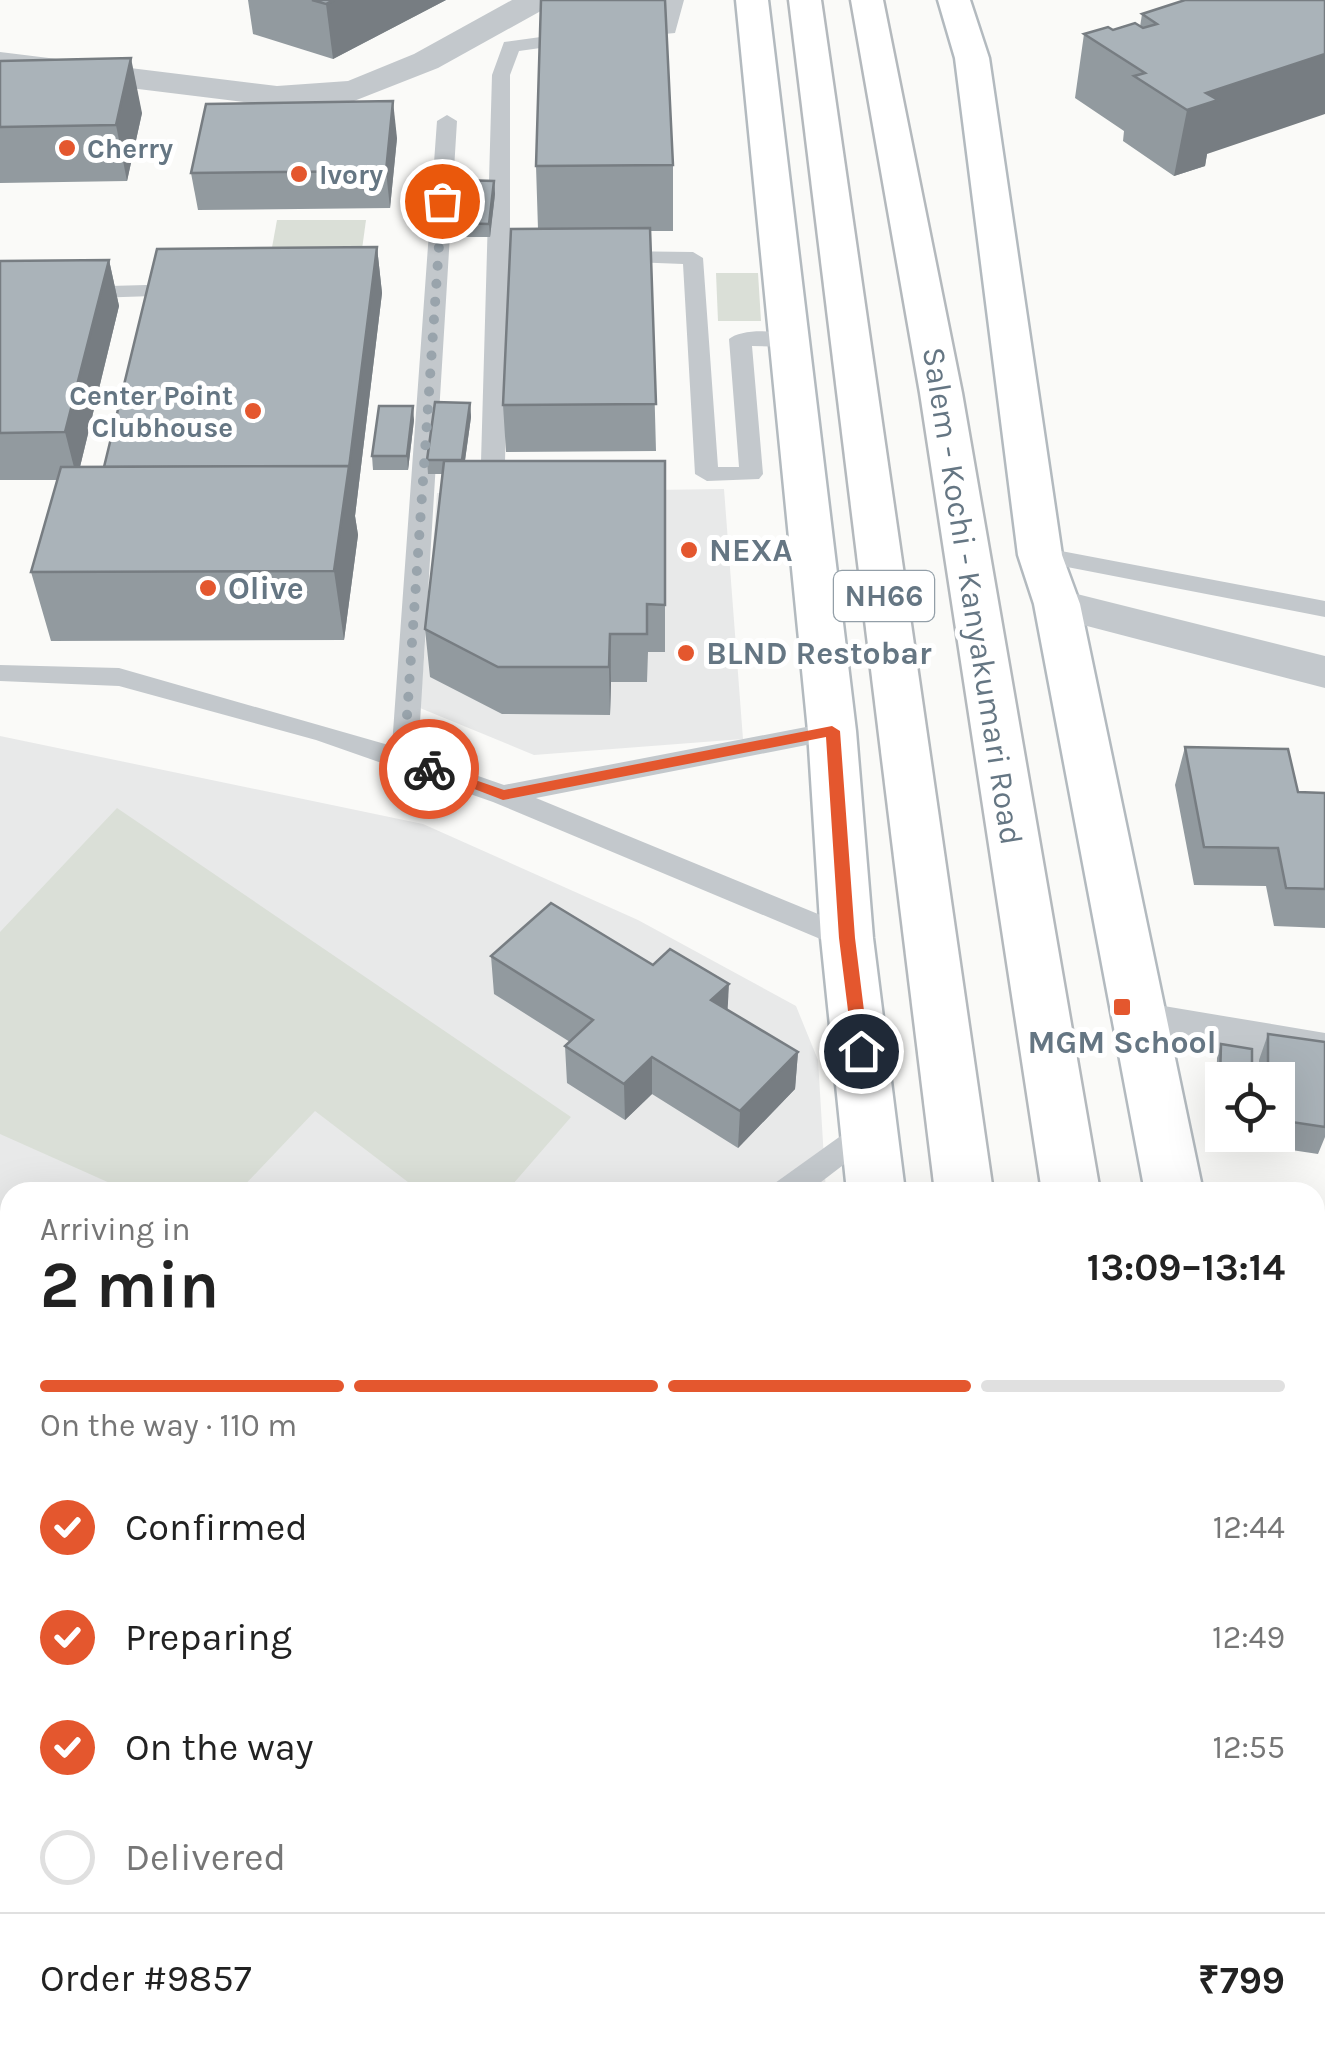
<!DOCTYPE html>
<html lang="en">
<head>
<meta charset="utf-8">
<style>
  body { margin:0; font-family:Karla,sans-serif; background:#f2f2f2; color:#222; height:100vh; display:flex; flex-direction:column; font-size:38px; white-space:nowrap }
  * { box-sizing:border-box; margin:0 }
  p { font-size:32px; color:#767676 }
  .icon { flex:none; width:55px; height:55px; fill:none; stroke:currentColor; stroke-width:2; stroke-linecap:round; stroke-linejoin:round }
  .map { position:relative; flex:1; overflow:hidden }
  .sheet { position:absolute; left:0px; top:1182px; width:1325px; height:882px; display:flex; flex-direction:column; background:#fff; border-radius:30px 30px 0 0; box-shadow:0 10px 40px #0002 }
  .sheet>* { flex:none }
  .fabs { position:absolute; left:1205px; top:1062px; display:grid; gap:20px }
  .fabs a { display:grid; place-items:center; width:90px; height:90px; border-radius:0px; background:#fff; box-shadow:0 10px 40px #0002; font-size:50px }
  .pin { position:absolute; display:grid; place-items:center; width:85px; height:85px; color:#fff; margin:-42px; border:5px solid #fff; border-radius:50%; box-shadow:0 2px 10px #0007 }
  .courier { position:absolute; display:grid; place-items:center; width:100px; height:100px; margin:-50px; border:8px solid #e4572e; border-radius:50%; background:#fff; color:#222; box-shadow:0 2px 12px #0007 }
  .headline em { font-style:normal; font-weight:700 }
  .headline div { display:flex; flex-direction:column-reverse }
  .headline { display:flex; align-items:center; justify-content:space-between; height:170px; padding:0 40px }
  h1 { font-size:65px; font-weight:700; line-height:75px }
  .bar { display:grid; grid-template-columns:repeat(4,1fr); gap:15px 10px; align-content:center; height:120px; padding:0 40px }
  .bar i { height:12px; border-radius:8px; background:#e0e0e0 }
  .bar .on { background:#e4572e }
  .bar p { grid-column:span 4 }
  .line { display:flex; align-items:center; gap:25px; padding:0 40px; border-top:2px solid #e0e0e0 }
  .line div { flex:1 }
  ol { padding:0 40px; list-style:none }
  li { display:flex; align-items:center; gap:30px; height:110px }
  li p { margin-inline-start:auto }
  li .icon { padding:10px; border-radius:50%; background:#e4572e; color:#fff; stroke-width:4 }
  li:last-child { color:#767676 }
  li i { width:55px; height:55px; border:5px solid #e0e0e0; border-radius:50% }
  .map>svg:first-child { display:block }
</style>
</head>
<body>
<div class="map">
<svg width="1325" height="2064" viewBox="0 0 1325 2064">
  <rect width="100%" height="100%" fill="#fafaf8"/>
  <g fill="#e8e9e9">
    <path d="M724,489L743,739L534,755L420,708L437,493Z"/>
    <path d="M0,736L423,824L638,920L796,1006L818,1060L826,1192H10V2055H390L381,2064H0Z"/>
    <path d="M729,2055H875L876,2064H734Z"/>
  </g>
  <g fill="#dadfd7">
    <path d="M277,220H366L360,264H269Z"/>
    <path d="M716,273H758L761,321H718Z"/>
    <path d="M117,808L571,1117L506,1192H421L315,1111L238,1192H130L0,1134V932Z"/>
  </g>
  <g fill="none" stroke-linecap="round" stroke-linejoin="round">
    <defs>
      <g id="secondary">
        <path d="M736,0H768L856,731L873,938L905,1192H847L821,938L808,731Z"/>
        <path d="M938,0H970L989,58L1062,555L1080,604L1203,1192H1145L1034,604L1018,555L955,58Z"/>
        <path d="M1315,1863L1325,1867V1979L1315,1975Z"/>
        <path d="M913,2055H989L990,2064H912Z"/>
      </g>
      <g id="highway">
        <path d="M789,0H821L993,1192H935Z"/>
        <path d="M851,0H883L962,393L1100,1192H1042L920,393Z"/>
        <path d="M1032,2055H1108L1110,2064H1032Z"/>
        <path d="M1166,2055H1242L1244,2064H1166Z"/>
      </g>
    </defs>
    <use href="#secondary" stroke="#b3babf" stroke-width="5"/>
    <use href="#highway" stroke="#b4b9bd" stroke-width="5"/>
    <path stroke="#bbbfc2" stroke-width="8" stroke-dasharray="6 6" stroke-linecap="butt" d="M1315,1700H1325"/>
    <g fill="#c3c8cc" fill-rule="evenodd">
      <path d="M666,0H684L675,33L621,38V30L661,24Z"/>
      <path d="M577,32L583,34V42L519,51L510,75V251H547L557,257L547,263H509L505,462L493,469L481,462L492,75L504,42Z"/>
      <path d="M447,115L457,121L418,755L504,785L832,722L841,725L845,731L841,737L832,740L536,798L857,930L861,938L857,946H837L493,802L316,740L119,686L0,681V665L119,668L392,746L437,121Z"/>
      <path d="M613,251L693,252L703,258L718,467H739L729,339C742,328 784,329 797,340L786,347L752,346L763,474L759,479L707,481L695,474L683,264L606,261L603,257Z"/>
      <path d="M146,285L154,286V296L0,301V289Z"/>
      <path d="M1040,547L1325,601V617L1031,560L1028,555Z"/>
      <path d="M870,1115L881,1118L886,1127L881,1136L808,1192H770L775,1183Z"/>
    </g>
    <g fill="#c3c8cc" fill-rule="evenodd">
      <path d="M512,0H552L548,7L438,68L354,101L277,106L0,72V52L277,86L348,81L414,54Z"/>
      <path d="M1057,589L1325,656V688L1041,614L1034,604L1041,594Z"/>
      <path d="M1140,1002L1325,1033V1075L1121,1038L1113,1023L1121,1008Z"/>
    </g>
    <use href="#secondary" fill="#fff" fill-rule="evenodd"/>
    <use href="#highway" fill="#fff" fill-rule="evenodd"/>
  </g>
  <g fill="#929a9f">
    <path d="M248,0H446L333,59L253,34Z"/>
    <path d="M1185,0L1207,154L1205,166L1174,176L1123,141L1124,131L1075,98L1084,34L1140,27L1142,14Z"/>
    <path d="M0,61L142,113L127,181L0,183Z"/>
    <path d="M397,138L390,208L198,210L191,173Z"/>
    <path d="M673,165V231H650L656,451L506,452L503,405L538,229L536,166Z"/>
    <path d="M494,181L495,194L490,237H456L455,223Z"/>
    <path d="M377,247L382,293L355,516L358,535L344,640L51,641L31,572L58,480H0V261L109,260L119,306L80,467H104Z"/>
    <path d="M470,403L471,417L465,461H665V652H648L647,682H611L610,715L502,714L430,677L425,629L442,474H428L427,460Z"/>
    <path d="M414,420L408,470H373L372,456Z"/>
    <path d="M1185,747L1298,792L1325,793V928L1274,926L1266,886L1194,885L1175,785Z"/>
    <path d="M491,956L728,1010L798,1052L795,1089L738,1148L652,1094L625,1120L567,1083L565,1046L570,1042L494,994Z"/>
    <path d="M1268,1034L1325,1042V1137L1318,1154L1258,1145V1135H1278V1080H1259V1060Z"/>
    <path d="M1221,1044L1222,1080V1131L1215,1130L1217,1058Z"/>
  </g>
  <g fill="#777d82">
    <path d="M335,0H446L333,59L326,4Z"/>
    <path d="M1325,54V114L1207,154L1205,166L1174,176L1187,110L1206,93Z"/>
    <path d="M131,58L142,113L127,181L116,125Z"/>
    <path d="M393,101L397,138L390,208L386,171Z"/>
    <path d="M494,181L495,194L490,237L489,224Z"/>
    <path d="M377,247L382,293L355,516L358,535L344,640L334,571Z"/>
    <path d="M109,260L119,306L77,479L65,432Z"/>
    <path d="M470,403L471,417L463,474L462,460Z"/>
    <path d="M413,406L414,420L408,470L407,456Z"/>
    <path d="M610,634L611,682L610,715L609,667Z"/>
    <path d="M729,984L727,1021L711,1000Z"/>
    <path d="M798,1052L795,1089L738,1148L740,1111Z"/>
    <path d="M652,1057V1094L625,1120L624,1084Z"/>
    <path d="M10,1331V1379L0,1388V1340Z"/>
    <path d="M10,1594V1626L0,1635V1602Z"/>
  </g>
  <g fill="#aab3b9" stroke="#777d82" stroke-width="2.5">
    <path d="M312,0H335L326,4Z"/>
    <path d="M541,0H665L673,165L536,166Z"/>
    <path d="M1185,0H1325V54L1206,93L1218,100L1187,110L1134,76L1145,73L1084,34L1108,27L1113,30L1135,23L1143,28L1157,24L1142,14Z"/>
    <path d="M131,58L116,125L0,127V61Z"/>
    <path d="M393,101L386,171L191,173L206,104Z"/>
    <path d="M461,180L494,181L489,224L455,223Z"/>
    <path d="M650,228L656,404L503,405L511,229Z"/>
    <path d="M377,247L349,468V466L104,467L157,249Z"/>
    <path d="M109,260L65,432L0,433V261Z"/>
    <path d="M435,402L470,403L462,460H427Z"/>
    <path d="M379,406H413L407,456H372Z"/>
    <path d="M444,461H665V605L647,604V634H610L609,667H498L425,629Z"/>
    <path d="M349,466L334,571L31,572L61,467Z"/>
    <path d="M1185,747L1288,749L1298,792L1325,793V889L1286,888L1278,848L1204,847Z"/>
    <path d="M551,903L653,965L670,949L729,984L711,1000L798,1052L740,1111L652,1057L624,1084L565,1046L593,1020L491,956Z"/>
    <path d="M1268,1034L1325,1042V1127L1278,1120V1080H1268Z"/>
    <path d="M1221,1044L1252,1049V1080H1222V1117L1219,1116Z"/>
    <path d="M0,1254L10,1262V1331L0,1340Z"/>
    <path d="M0,1513L10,1523V1594L0,1602Z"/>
  </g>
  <path fill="#e4572e" d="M832,726L840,731L855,938L869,1051L861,1058L853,1051L839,938L826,737L503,800L422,769L429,764L504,790Z"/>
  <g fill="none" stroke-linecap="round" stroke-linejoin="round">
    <path stroke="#99a4ac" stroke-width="10" stroke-dasharray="0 18" d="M429,769L404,760L442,201"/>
  </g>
  <g fill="#e4572e" stroke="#fff" stroke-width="4">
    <circle cx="67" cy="148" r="10"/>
    <circle cx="299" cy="174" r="10"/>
    <circle cx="253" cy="411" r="10"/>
    <circle cx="689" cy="550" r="10"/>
    <circle cx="208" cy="588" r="10"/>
    <circle cx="686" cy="653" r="10"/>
    <rect x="1112" y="997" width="20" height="20" rx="5"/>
  </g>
  <g text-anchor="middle" stroke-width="10" stroke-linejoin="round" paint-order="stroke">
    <g font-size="28" font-weight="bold" fill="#657683" stroke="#fff" text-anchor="start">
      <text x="87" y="158">Cherry</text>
      <text x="319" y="184">Ivory</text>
      <text x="233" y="405" text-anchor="end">Center Point<tspan x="233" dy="32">Clubhouse</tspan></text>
    </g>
    <rect fill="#fff" stroke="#939fa8" stroke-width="2.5" x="834" y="571" width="100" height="50" rx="8"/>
    <g font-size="30" font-weight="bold" fill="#657683">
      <text x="884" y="606">NH66</text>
    </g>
    <g font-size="32" font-weight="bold" fill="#657683" stroke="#fff" text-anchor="start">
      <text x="709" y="561">NEXA</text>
      <text x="228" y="599">Olive</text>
      <text x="706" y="664">BLND Restobar</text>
      <text x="1122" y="1053" text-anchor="middle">MGM School</text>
    </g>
    <g font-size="32" fill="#657683" stroke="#fff">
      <text transform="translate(973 596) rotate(81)" y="11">Salem - Kochi - Kanyakumari Road</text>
    </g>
  </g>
</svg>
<div class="fabs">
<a><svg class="icon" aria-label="locate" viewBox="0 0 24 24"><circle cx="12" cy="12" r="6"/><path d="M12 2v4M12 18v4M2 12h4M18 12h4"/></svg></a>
</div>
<div class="pin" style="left:442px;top:201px;background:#ea580c"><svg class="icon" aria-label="bag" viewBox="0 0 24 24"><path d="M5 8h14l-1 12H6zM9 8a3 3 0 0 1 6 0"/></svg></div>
<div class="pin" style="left:861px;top:1051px;background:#1f2937"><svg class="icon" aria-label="home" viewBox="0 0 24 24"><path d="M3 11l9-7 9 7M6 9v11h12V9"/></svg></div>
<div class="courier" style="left:429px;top:769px"><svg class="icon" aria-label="bike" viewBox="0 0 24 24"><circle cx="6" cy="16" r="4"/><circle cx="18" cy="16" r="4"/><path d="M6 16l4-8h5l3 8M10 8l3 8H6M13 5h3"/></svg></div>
<section class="sheet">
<div class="headline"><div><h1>2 min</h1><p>Arriving in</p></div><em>13:09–13:14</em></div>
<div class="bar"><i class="on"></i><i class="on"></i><i class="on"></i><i></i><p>On the way · 110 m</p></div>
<ol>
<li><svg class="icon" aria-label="check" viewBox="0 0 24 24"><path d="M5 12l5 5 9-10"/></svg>Confirmed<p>12:44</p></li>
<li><svg class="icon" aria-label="check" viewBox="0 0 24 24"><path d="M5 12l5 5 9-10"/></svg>Preparing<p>12:49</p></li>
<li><svg class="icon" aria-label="check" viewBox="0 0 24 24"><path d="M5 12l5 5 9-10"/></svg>On the way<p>12:55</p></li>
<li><i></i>Delivered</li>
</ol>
<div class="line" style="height:130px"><div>Order #9857</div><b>₹799</b></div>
</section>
</div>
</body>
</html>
